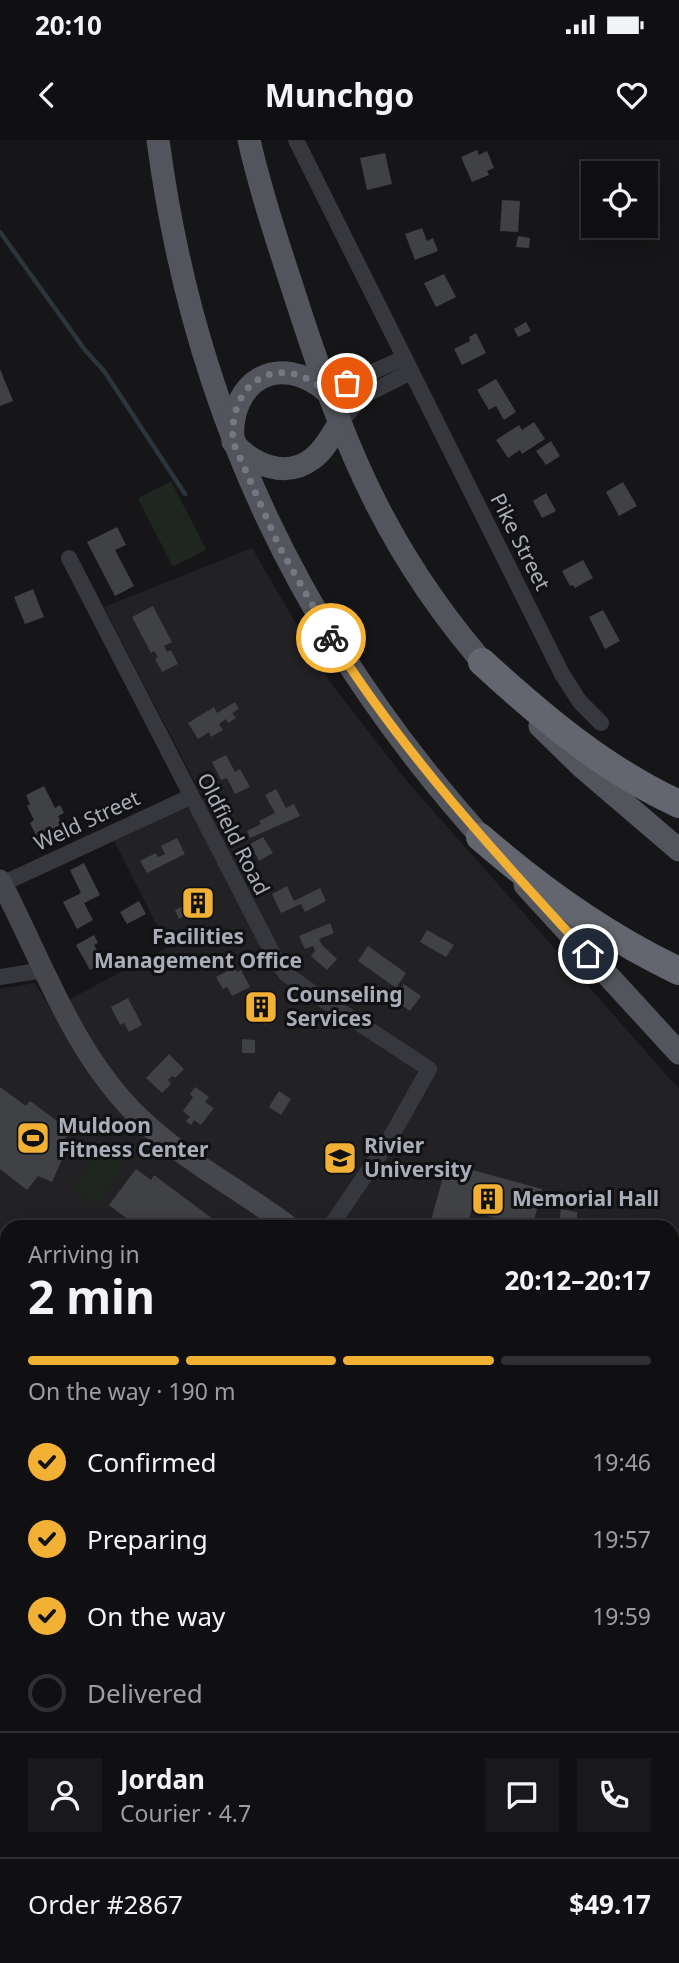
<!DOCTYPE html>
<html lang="en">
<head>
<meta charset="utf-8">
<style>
  body { margin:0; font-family:"Noto Sans",sans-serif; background:#19191b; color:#f1f3f6; height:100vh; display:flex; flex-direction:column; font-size:26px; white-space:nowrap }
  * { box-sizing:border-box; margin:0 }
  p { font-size:23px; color:#9c9d9f }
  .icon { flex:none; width:38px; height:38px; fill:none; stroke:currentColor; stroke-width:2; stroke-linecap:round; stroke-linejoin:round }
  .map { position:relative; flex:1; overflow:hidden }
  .sheet { position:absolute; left:0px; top:1080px; width:679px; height:744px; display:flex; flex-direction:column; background:#101012; border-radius:21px 21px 0 0; box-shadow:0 4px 18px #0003,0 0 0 2px #303032 }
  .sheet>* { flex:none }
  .fabs { position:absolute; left:581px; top:21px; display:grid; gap:14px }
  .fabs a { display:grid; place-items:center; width:77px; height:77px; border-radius:0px; background:#101012; box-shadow:0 4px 18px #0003,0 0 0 2px #303032; font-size:35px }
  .pin { position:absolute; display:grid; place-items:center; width:60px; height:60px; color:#fff; margin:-30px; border:4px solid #fff; border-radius:50%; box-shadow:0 2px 7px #0007 }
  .courier { position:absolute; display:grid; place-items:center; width:70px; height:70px; margin:-35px; border:5px solid #f2b134; border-radius:50%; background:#fff; color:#222; box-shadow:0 2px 9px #0007 }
  .overview em { font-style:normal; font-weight:700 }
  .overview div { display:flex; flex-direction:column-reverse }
  .overview { display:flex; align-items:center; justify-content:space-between; height:119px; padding:0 28px }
  h1 { font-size:46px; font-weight:700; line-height:52px }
  .bar { display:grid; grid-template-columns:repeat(4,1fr); gap:10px 7px; align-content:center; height:84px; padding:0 28px }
  .bar i { height:9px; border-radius:5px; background:#303032 }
  .bar .active { background:#f2b134 }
  .bar p { grid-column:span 4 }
  .line { display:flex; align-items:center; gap:18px; padding:0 28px; border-top:2px solid #303032 }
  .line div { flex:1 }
  .round { display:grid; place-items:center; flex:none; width:74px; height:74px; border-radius:0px; background:#19191b }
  ol { padding:0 28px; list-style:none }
  li { display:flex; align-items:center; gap:21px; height:77px }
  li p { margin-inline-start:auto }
  li .icon { padding:7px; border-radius:50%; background:#f2b134; color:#111; stroke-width:4 }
  li:last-child { color:#9c9d9f }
  li i { width:38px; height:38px; border:4px solid #303032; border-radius:50% }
  .status { display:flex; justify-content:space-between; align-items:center; height:49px; padding:0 35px; background:#101012; direction:ltr }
  .status svg { height:19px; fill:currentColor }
  header { display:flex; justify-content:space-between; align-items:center; height:91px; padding:0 28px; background:#101012; font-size:32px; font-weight:700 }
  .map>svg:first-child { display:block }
</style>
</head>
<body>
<div class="status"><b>20:10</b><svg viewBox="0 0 49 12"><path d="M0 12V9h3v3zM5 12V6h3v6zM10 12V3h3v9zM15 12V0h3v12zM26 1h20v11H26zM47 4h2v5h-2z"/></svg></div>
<header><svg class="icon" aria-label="back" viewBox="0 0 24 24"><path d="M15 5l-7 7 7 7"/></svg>Munchgo<svg class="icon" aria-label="heart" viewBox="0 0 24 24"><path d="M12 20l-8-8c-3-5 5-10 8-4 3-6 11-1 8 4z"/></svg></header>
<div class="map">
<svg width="679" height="1823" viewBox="0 0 679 1823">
  <rect width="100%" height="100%" fill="#161618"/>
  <g fill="#222225">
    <path d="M252,408L330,542L406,640L679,949V1632L672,1624V1087H7V1634L0,1621V849L35,843L51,869L168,807L114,701L203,658L104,467Z"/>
    <path d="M7,1812V1816H449L452,1823H6Z"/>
  </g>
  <g fill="#1e261f">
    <path d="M171,341L206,410L173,427L138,358Z"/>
    <path d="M102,1009L125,1026L97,1065L73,1048Z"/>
  </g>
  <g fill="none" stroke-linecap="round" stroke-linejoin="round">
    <path stroke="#2c353c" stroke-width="4.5" d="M0,92L85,210L104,231L185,354"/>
  </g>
  <g fill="#404145">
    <path d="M477,10L479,15L487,11L494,28L487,31L489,35L472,42L461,17Z"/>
    <path d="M385,13L392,44L367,50L360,18Z"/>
    <path d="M502,60L520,61L518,92L500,91Z"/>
    <path d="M422,88L427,101L433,98L438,111L415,120L405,94Z"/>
    <path d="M518,96L530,98L529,108L516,107Z"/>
    <path d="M444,134L456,157L436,167L424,143Z"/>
    <path d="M526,182L531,191L518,197L514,189Z"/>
    <path d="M476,193L486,213L462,225L454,209L470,201L469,197Z"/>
    <path d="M0,229L13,261L0,266Z"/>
    <path d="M496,239L516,272L504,280L496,266L489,270L477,250Z"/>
    <path d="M534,282L545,299L522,314L520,310L508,318L496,300L519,285L522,290Z"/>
    <path d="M551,301L560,316L546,325L536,311Z"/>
    <path d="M623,342L637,366L619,376L606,352Z"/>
    <path d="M546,353L556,371L542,378L533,361Z"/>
    <path d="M117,387L126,405L115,410L134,446L115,456L87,402Z"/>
    <path d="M583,420L593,438L575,448L573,445L570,446L562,431Z"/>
    <path d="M33,449L44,477L25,484L14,457Z"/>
    <path d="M153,466L172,502L164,506L167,512L171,510L178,524L162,532L155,519L158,517L154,511L151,513L132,477Z"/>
    <path d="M603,470L620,501L605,509L589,477Z"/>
    <path d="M235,562L239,569L232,573L236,578L228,583L226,579L219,584L223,590L211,597L209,592L198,599L188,583L214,567L217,573Z"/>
    <path d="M226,615L235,632L240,629L250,647L235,654L227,638L221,640L212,622Z"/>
    <path d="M44,646L55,668L60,665L64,673L58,676L62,684L37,697L30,683L34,680L27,666L30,664L26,655Z"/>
    <path d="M276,649L286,668L294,664L300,676L250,698L247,691L261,684L259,681L275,673L265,655Z"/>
    <path d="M263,697L273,713L259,721L250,704Z"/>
    <path d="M177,698L185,714L147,733L140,721L156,713L158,717L165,714L161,706Z"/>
    <path d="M84,723L100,755L84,763L93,780L77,789L63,762L81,753L70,730Z"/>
    <path d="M202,746L210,762L179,779L175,770L187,764L183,756Z"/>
    <path d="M287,746L294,761L320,748L326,761L305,772L301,764L281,773L272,754Z"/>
    <path d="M139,761L146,774L127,784L120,772Z"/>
    <path d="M330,783L334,793L319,799L322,805L337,819L327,830L311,816L315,811L313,806L305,809L299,796Z"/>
    <path d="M427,790L454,805L446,817L420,802Z"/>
    <path d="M94,795L98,803L94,805L104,822L90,830L76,805Z"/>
    <path d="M368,806L406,833L396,848L358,821Z"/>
    <path d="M235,827L237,832L241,830L250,847L232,856L227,847L223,849L216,837Z"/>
    <path d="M404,844L421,856L410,871L393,859Z"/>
    <path d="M254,853L277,869L266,885L259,880L256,883L251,880L253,877L249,874L252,870L245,866Z"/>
    <path d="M128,858L142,885L129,892L124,883L120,885L111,867Z"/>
    <path d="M242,899L255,900V913H242Z"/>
    <path d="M169,914L184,929L175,938L172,936L168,940L171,944L162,953L146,938Z"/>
    <path d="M0,947L26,966L30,961L71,991L60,1005L67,1008L52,1042L38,1036L27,1050L0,1029Z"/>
    <path d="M195,947L209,957L205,962L214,968L201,985L194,980L191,985L186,981L190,977L183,971L193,957L190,954Z"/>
    <path d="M279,951L291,959L281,975L269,967Z"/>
    <path d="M447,1023L542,1049L533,1085L526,1083L525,1087L484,1075L485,1071L472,1068L467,1087H429Z"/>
    <path d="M136,1029L151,1040L154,1035L213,1079L207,1087H138L109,1065Z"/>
    <path d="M561,1069L577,1072V1078L614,1083L613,1087H558Z"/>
    <path d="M586,1816L593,1819L596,1816H617L620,1821L617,1823H580L579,1821Z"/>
  </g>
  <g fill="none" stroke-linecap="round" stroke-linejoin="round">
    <g stroke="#37383d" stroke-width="16">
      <path d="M296,0L562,534L580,562L601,583"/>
      <path d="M327,252L404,218"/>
      <path d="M339,284L363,256L411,232"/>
      <path d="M69,418L276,820L286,834L310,851L429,929L388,1002L330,1087"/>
      <path d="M2,744L190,657"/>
      <path d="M0,837L44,830"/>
      <path d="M373,1816L374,1823"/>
      <path d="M678,1823L679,1822"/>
    </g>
    <g stroke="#45474d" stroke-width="21">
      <path d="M0,740C43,822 74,917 143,981C187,1022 242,1051 290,1087"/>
      <path d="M672,1293L679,1301"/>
    </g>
    <g stroke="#53555c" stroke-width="23">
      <path d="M158,0C194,275 306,506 493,710"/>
      <path d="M249,0C262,57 281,112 299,168C346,312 391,420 494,535"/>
      <path d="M327,252C279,210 228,241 233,302C252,325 286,339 312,319C324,311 331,296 339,284"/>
      <path d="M540,586L582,627L679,710"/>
      <path d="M525,745L679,913"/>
    </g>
    <g stroke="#63666e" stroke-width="28">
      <path d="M482,522C542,577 605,630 679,664"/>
      <path d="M480,697C541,750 605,796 679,831"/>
    </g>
  </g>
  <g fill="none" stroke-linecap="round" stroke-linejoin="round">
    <path stroke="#757880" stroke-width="7" stroke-dasharray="0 12.6" d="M331,498L279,406L233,302C228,241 279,210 327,252L347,243"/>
    <path stroke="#f2b134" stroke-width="9" d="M331,498C404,614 495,713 588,814"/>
  </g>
  <defs>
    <symbol id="building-square" viewBox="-11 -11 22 22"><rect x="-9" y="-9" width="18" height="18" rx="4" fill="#f2b134" stroke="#111113"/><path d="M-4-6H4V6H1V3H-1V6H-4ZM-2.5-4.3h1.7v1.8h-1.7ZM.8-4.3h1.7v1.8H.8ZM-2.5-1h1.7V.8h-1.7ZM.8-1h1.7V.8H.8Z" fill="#111"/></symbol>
    <symbol id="stadium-square" viewBox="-11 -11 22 22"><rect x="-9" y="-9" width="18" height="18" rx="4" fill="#f2b134" stroke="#111113"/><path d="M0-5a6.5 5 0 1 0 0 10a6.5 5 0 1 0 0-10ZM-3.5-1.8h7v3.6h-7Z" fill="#111"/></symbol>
    <symbol id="university-square" viewBox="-11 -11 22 22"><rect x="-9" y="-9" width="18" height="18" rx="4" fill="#f2b134" stroke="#111113"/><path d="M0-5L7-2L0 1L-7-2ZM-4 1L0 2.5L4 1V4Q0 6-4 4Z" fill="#111"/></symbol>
  </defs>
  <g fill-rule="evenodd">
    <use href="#building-square" x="179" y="744" width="38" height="38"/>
    <use href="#building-square" x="242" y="848" width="38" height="38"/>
    <use href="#stadium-square" x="14" y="979" width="38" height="38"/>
    <use href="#university-square" x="321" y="999" width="38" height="38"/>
    <use href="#building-square" x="469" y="1040" width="38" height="38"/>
  </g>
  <g text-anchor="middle" stroke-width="6" stroke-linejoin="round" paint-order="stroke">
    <g font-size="21" fill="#a8adb8" stroke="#111113">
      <text transform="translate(520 402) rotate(63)" y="7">Pike Street</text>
      <text transform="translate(87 681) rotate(-25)" y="7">Weld Street</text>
      <text transform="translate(233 694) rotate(63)" y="7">Oldfield Road</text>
    </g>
    <g font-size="21" font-weight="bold" fill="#a8adb8" stroke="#111113" text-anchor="start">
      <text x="198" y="804" text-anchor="middle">Facilities<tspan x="198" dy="24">Management Office</tspan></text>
      <text x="286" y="862">Counseling<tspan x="286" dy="24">Services</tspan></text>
      <text x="58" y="993">Muldoon<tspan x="58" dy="24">Fitness Center</tspan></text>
      <text x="364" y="1013">Rivier<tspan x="364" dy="24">University</tspan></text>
      <text x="512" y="1066">Memorial Hall</text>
    </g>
  </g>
</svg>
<div class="fabs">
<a><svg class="icon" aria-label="locate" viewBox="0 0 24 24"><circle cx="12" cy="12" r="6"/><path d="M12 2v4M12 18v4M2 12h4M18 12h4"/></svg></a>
</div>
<div class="pin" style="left:347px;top:243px;background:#ea580c"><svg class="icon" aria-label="bag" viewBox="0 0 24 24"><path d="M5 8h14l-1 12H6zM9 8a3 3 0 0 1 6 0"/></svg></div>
<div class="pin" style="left:588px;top:814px;background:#1f2937"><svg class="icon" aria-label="home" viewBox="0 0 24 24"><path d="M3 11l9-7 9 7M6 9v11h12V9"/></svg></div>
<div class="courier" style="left:331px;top:498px"><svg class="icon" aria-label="bike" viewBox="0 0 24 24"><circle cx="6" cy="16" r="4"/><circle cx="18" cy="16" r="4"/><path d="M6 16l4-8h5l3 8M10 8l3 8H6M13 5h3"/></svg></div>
<section class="sheet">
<div class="overview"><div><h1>2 min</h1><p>Arriving in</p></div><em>20:12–20:17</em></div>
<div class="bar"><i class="active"></i><i class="active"></i><i class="active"></i><i></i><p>On the way · 190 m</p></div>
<ol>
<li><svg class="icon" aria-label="check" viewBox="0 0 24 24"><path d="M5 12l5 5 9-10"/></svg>Confirmed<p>19:46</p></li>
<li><svg class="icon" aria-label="check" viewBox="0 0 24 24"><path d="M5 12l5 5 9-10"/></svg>Preparing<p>19:57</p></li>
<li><svg class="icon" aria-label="check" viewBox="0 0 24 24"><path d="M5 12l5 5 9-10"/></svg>On the way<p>19:59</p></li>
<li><i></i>Delivered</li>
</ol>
<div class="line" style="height:126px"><a class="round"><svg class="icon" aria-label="person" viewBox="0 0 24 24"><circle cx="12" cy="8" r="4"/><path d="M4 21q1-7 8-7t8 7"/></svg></a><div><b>Jordan</b><p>Courier · 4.7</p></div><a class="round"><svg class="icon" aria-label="chat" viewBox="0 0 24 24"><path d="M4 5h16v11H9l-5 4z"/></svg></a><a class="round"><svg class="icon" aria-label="phone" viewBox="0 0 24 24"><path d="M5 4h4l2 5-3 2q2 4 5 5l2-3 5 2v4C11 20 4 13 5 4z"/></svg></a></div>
<div class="line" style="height:91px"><div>Order #2867</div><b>$49.17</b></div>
</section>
</div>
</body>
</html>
